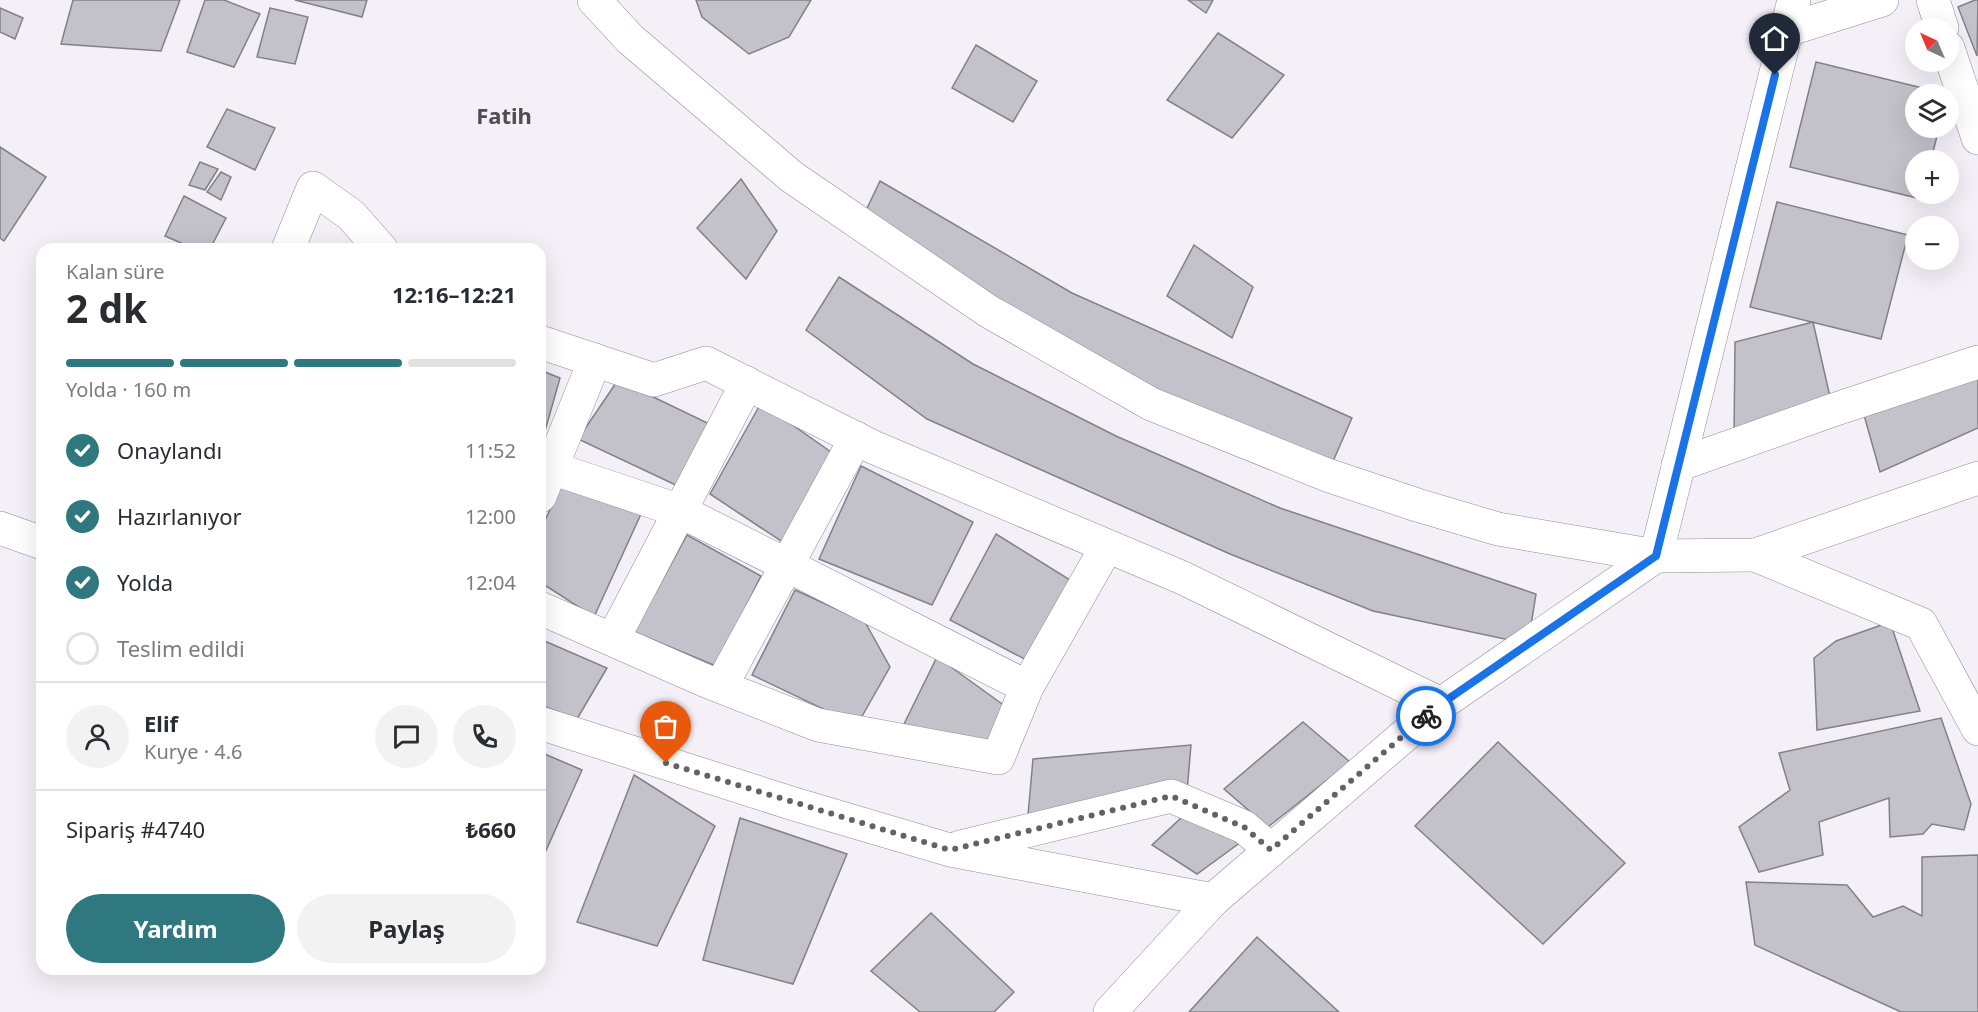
<!DOCTYPE html>
<html lang="tr">
<head>
<meta charset="utf-8">
<style>
  body { margin:0; font-family:"Noto Sans",sans-serif; background:#f2f2f3; color:#2b2b33; height:100vh; display:flex; flex-direction:column; font-size:22px; white-space:nowrap }
  * { box-sizing:border-box; margin:0 }
  p { font-size:20px; color:#7c7c81 }
  .icon { flex:none; width:33px; height:33px; fill:none; stroke:currentColor; stroke-width:2; stroke-linecap:round; stroke-linejoin:round }
  .map { position:relative; flex:1; overflow:hidden }
  .sheet { position:absolute; left:36px; top:243px; width:510px; height:732px; display:flex; flex-direction:column; background:#fff; border-radius:18px; box-shadow:0 6px 24px #0002 }
  .sheet>* { flex:none }
  .needle { width:39px; rotate:316deg }
  .buttons { position:absolute; left:1905px; top:18px; display:grid; gap:12px }
  .buttons a { display:grid; place-items:center; width:54px; height:54px; border-radius:50%; background:#fff; box-shadow:0 6px 24px #0002; font-size:30px }
  .pin { position:absolute; display:grid; place-items:center; width:51px; height:51px; color:#fff; margin:-62px -26px; border-radius:50% 50% 50% 0; rotate:-45deg; box-shadow:0 0 6px #0007 }
  .pin .icon { rotate:45deg }
  .courier { position:absolute; display:grid; place-items:center; width:60px; height:60px; margin:-30px; border:4px solid #1a73e8; border-radius:50%; background:#fff; color:#222; box-shadow:0 2px 8px #0007 }
  .head em { font-style:normal; font-weight:700 }
  .head div { display:flex; flex-direction:column-reverse }
  .head { display:flex; align-items:center; justify-content:space-between; height:102px; padding:0 30px }
  h1 { font-size:39px; font-weight:700; line-height:45px }
  .bar { display:grid; grid-template-columns:repeat(4,1fr); gap:9px 6px; align-content:center; height:72px; padding:0 30px }
  .bar i { height:8px; border-radius:4px; background:#e1e1e2 }
  .bar .active { background:#307880 }
  .bar p { grid-column:span 4 }
  .line { display:flex; align-items:center; gap:15px; padding:0 30px; border-top:2px solid #e1e1e2 }
  .line div { flex:1 }
  .round { display:grid; place-items:center; flex:none; width:63px; height:63px; border-radius:32px; background:#f2f2f3 }
  ol { padding:0 30px; list-style:none }
  li { display:flex; align-items:center; gap:18px; height:66px }
  li p { margin-inline-start:auto }
  li .icon { padding:6px; border-radius:50%; background:#307880; color:#fff; stroke-width:4 }
  li:last-child { color:#7c7c81 }
  li i { width:33px; height:33px; border:3px solid #e1e1e2; border-radius:50% }
  .primary-button { display:flex; gap:12px; margin-top:auto; padding:12px 30px }
  .primary-button a { flex:1; height:69px; border-radius:36px; background:#307880; color:#fff; font-size:24px; font-weight:700; line-height:69px; text-align:center }
  .primary-button a+a { background:#f2f2f3; color:#2b2b33 }
  .map>svg:first-child { display:block }
</style>
</head>
<body>
<div class="map">
<svg width="1978" height="1012" viewBox="0 0 1978 1012">
  <rect width="100%" height="100%" fill="#f5f0f8"/>
  <g fill="#c3c2ca" stroke="#818188" stroke-width="1.5">
    <path d="M73,0H180L161,51L61,44Z"/>
    <path d="M205,0H224L260,14L234,67L187,52Z"/>
    <path d="M295,0H367L362,17Z"/>
    <path d="M696,0H811L789,37L749,54L702,17Z"/>
    <path d="M1188,0H1213L1206,13Z"/>
    <path d="M1975,0H1978L1977,56L1958,7Z"/>
    <path d="M0,8L23,18L15,39L0,32Z"/>
    <path d="M270,8L308,17L295,64L257,57Z"/>
    <path d="M1218,33L1284,75L1232,138L1167,100Z"/>
    <path d="M976,45L1037,81L1013,122L952,88Z"/>
    <path d="M1816,62L1947,94H1916V128H1939L1931,160H1916V194H1922L1921,199L1790,167Z"/>
    <path d="M227,109L275,128L255,170L207,147Z"/>
    <path d="M0,147L46,177L4,241L0,238Z"/>
    <path d="M200,162L218,169L205,190L189,185Z"/>
    <path d="M221,172L231,177L221,200L207,192Z"/>
    <path d="M741,179L777,231L746,279L697,228Z"/>
    <path d="M880,181L1072,293L1352,418L1327,475L1097,373L860,223Z"/>
    <path d="M184,196L226,218L210,249H195L165,236Z"/>
    <path d="M1777,202L1908,235L1881,339L1750,307Z"/>
    <path d="M1194,245L1253,287L1232,338L1167,296Z"/>
    <path d="M839,277L973,364L1116,436L1280,508L1536,594L1528,644L1373,611L1230,554L927,419L806,330Z"/>
    <path d="M1813,322L1833,410L1734,436L1735,342Z"/>
    <path d="M540,370L560,378L541,445L540,444Z"/>
    <path d="M1978,375V428L1880,472L1864,415Z"/>
    <path d="M618,380L722,430L680,487L578,439Z"/>
    <path d="M761,403L831,452L784,543L710,494Z"/>
    <path d="M861,466L973,522L932,605L819,559Z"/>
    <path d="M567,473L641,514L594,617L540,582V531Z"/>
    <path d="M996,534L1083,588L1038,666L950,620Z"/>
    <path d="M687,535L761,576L716,666L634,632Z"/>
    <path d="M795,590L865,622L890,667L861,718H842L752,675Z"/>
    <path d="M1890,622L1920,711L1817,730L1814,658L1836,641Z"/>
    <path d="M540,639L607,668L577,719L540,705Z"/>
    <path d="M937,657L1016,714L998,758L904,724Z"/>
    <path d="M1941,718L1971,804L1964,830L1932,824L1923,834L1890,837L1889,798L1819,822L1823,855L1759,872L1739,827L1790,790L1779,753Z"/>
    <path d="M1303,722L1350,762L1268,827L1224,789Z"/>
    <path d="M1498,742L1625,863L1543,944L1415,826Z"/>
    <path d="M1191,745L1187,792L1028,815L1033,759Z"/>
    <path d="M540,752L582,770L540,864Z"/>
    <path d="M634,775L715,826L657,946L577,922Z"/>
    <path d="M1194,806L1252,834L1197,874L1152,845Z"/>
    <path d="M740,818L847,854L793,984L703,960Z"/>
    <path d="M1978,855V1012H1901L1755,945L1746,882L1847,885L1873,917L1903,906L1922,916V857Z"/>
    <path d="M931,913L1014,992L994,1012H920L871,971Z"/>
    <path d="M1257,937L1339,1012H1189Z"/>
  </g>
  <g fill="none" stroke-linecap="round" stroke-linejoin="round">
    <defs>
      <g id="minor">
        <path d="M1933,0L1942,28"/>
        <path d="M1787,30L1882,0"/>
        <path d="M1948,48L1978,138"/>
        <path d="M288,249L313,188L351,215L381,249"/>
        <path d="M540,342L654,380L706,363L873,447L1183,578L1441,704"/>
        <path d="M540,464L680,511L1027,687"/>
        <path d="M1678,465L1833,410L1978,362"/>
        <path d="M540,496L595,360"/>
        <path d="M0,528L42,543"/>
        <path d="M1755,555L1921,624L1978,729"/>
        <path d="M1656,556L1794,0"/>
        <path d="M540,608L706,681L818,725L998,758L1027,687L1107,546"/>
        <path d="M613,639L747,383"/>
        <path d="M721,686L856,438"/>
        <path d="M540,723L794,804L950,850L1213,900"/>
        <path d="M960,847L1171,796L1244,827L1271,850"/>
      </g>
      <g id="tertiary">
        <path d="M594,0L630,39L792,177L988,311L1151,404L1327,475L1417,505L1498,529L1656,556L1755,555L1978,478"/>
        <path d="M1110,1012L1213,900L1441,704L1656,556"/>
      </g>
    </defs>
    <use href="#minor" stroke="#918c93" stroke-width="34"/>
    <use href="#tertiary" stroke="#918c93" stroke-width="34"/>
    <use href="#minor" stroke="#fff" stroke-width="33"/>
    <use href="#tertiary" stroke="#fff" stroke-width="33"/>
  </g>
  <g fill="none" stroke-linecap="round" stroke-linejoin="round">
    <path stroke="#656266" stroke-width="6" stroke-dasharray="0 10.8" d="M666,763L950,850L1171,796L1244,827L1271,850L1426,716"/>
    <path stroke="#1a73e8" stroke-width="8" d="M1426,716L1441,704L1656,556L1775,75"/>
  </g>
  <g text-anchor="middle" stroke-width="5" stroke-linejoin="round" paint-order="stroke">
    <g font-size="22" font-weight="bold" fill="#504c53" stroke="#f5f0f8">
      <text x="504" y="124">Fatih</text>
    </g>
  </g>
</svg>
<div class="buttons">
<a><svg class="needle" viewBox="-14 -14 28 28"><path d="M0-13l5 13h-10z" fill="#e53935"/><path d="M0 13l5-13h-10z" fill="#7c7c81"/></svg></a>
<a><svg class="icon" aria-label="layers" viewBox="0 0 24 24"><path d="M12 4l9 5-9 5-9-5zM3 14l9 5 9-5"/></svg></a>
<a>+</a>
<a>−</a>
</div>
<div class="pin" style="left:666px;top:763px;background:#ea580c"><svg class="icon" aria-label="bag" viewBox="0 0 24 24"><path d="M5 8h14l-1 12H6zM9 8a3 3 0 0 1 6 0"/></svg></div>
<div class="pin" style="left:1775px;top:75px;background:#1f2937"><svg class="icon" aria-label="home" viewBox="0 0 24 24"><path d="M3 11l9-7 9 7M6 9v11h12V9"/></svg></div>
<div class="courier" style="left:1426px;top:716px"><svg class="icon" aria-label="bike" viewBox="0 0 24 24"><circle cx="6" cy="16" r="4"/><circle cx="18" cy="16" r="4"/><path d="M6 16l4-8h5l3 8M10 8l3 8H6M13 5h3"/></svg></div>
<section class="sheet">
<div class="head"><div><h1>2 dk</h1><p>Kalan süre</p></div><em>12:16–12:21</em></div>
<div class="bar"><i class="active"></i><i class="active"></i><i class="active"></i><i></i><p>Yolda · 160 m</p></div>
<ol>
<li><svg class="icon" aria-label="check" viewBox="0 0 24 24"><path d="M5 12l5 5 9-10"/></svg>Onaylandı<p>11:52</p></li>
<li><svg class="icon" aria-label="check" viewBox="0 0 24 24"><path d="M5 12l5 5 9-10"/></svg>Hazırlanıyor<p>12:00</p></li>
<li><svg class="icon" aria-label="check" viewBox="0 0 24 24"><path d="M5 12l5 5 9-10"/></svg>Yolda<p>12:04</p></li>
<li><i></i>Teslim edildi</li>
</ol>
<div class="line" style="height:108px"><a class="round"><svg class="icon" aria-label="person" viewBox="0 0 24 24"><circle cx="12" cy="8" r="4"/><path d="M4 21q1-7 8-7t8 7"/></svg></a><div><b>Elif</b><p>Kurye · 4.6</p></div><a class="round"><svg class="icon" aria-label="chat" viewBox="0 0 24 24"><path d="M4 5h16v11H9l-5 4z"/></svg></a><a class="round"><svg class="icon" aria-label="phone" viewBox="0 0 24 24"><path d="M5 4h4l2 5-3 2q2 4 5 5l2-3 5 2v4C11 20 4 13 5 4z"/></svg></a></div>
<div class="line" style="height:78px"><div>Sipariş #4740</div><b>₺660</b></div>
<div class="primary-button"><a>Yardım</a><a>Paylaş</a></div>
</section>
</div>
</body>
</html>
